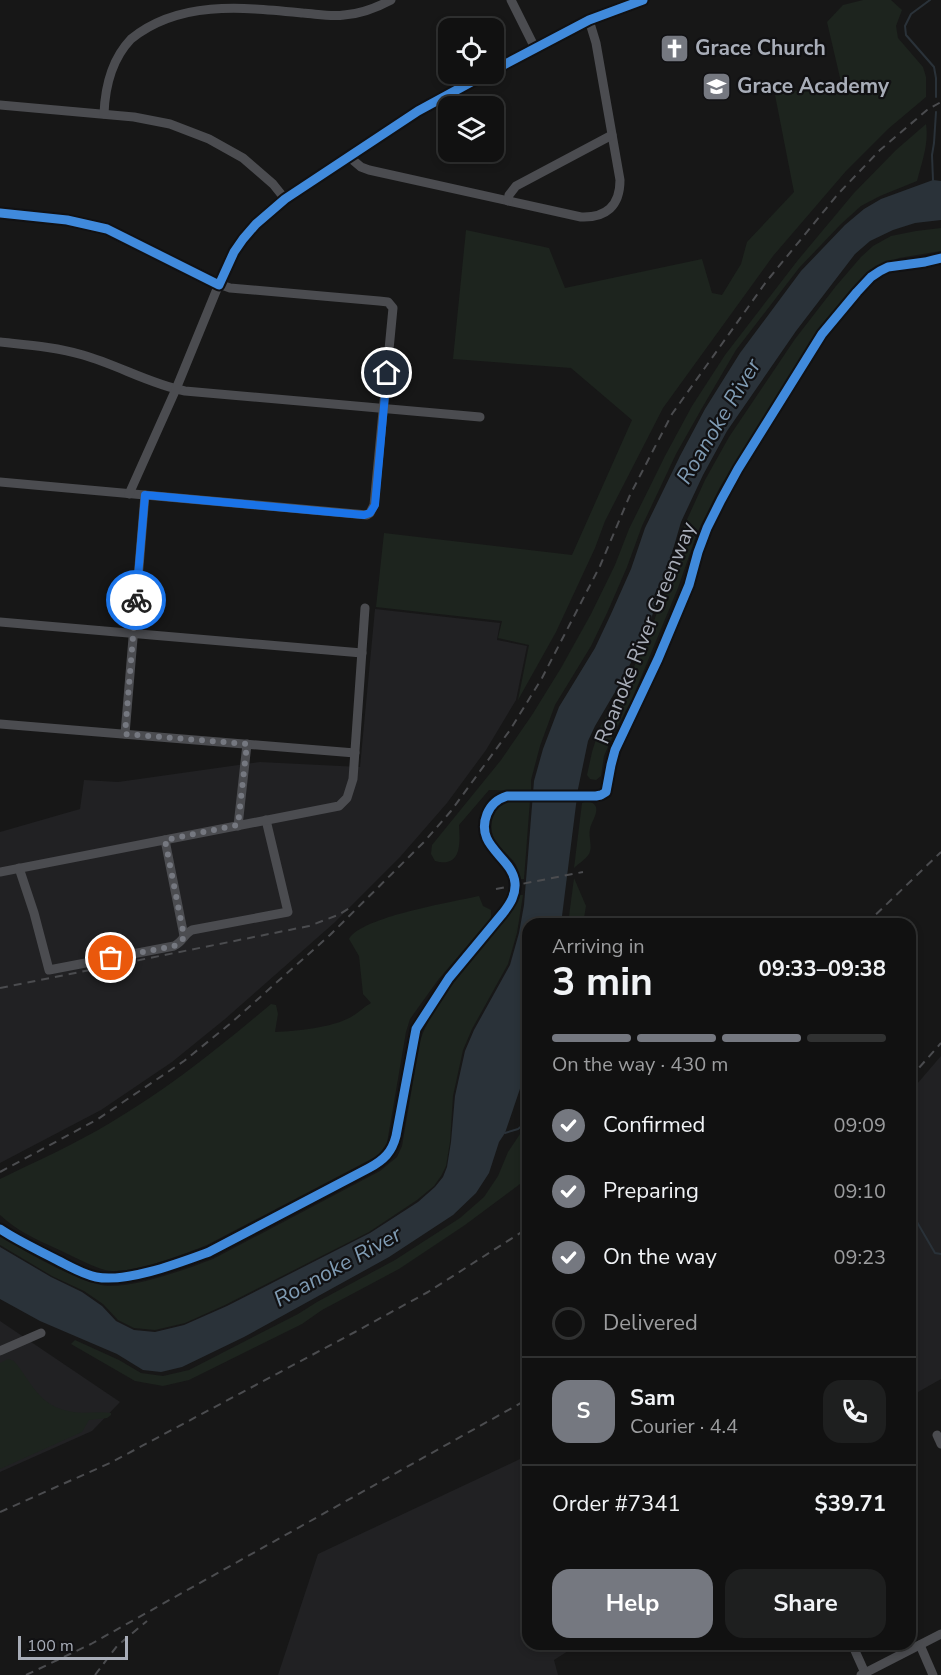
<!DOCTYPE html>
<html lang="en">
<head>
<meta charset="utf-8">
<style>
  body { margin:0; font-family:"Nunito Sans",sans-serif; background:#1e1f1f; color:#f1f3f6; height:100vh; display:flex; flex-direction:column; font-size:22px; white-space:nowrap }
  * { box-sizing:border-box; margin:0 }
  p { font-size:20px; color:#9c9d9f }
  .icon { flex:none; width:33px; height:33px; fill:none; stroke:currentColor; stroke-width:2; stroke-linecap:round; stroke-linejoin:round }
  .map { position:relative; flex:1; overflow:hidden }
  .drawer { position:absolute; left:522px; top:918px; width:394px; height:732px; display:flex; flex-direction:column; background:#111; border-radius:18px; box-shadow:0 3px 9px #0003,0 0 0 2px #303131 }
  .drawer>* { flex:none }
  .buttons { position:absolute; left:438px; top:18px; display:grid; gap:12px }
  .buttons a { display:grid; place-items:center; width:66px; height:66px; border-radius:12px; background:#111; box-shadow:0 3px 9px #0003,0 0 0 2px #303131; font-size:30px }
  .scale { position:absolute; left:18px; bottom:15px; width:110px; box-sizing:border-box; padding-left:6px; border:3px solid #a8adb8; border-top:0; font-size:16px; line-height:21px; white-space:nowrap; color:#a8adb8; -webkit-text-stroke:4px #111113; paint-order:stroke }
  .pin { position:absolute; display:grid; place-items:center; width:51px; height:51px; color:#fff; margin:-26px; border:3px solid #fff; border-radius:50%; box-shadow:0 2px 6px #0007 }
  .courier { position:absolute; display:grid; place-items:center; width:60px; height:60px; margin:-30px; border:4px solid #1a73e8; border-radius:50%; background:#fff; color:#222; box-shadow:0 2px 8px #0007 }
  .overview em { font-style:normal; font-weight:700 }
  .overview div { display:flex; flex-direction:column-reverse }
  .overview { display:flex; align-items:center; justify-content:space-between; height:102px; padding:0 30px }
  h1 { font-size:39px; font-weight:700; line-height:45px }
  .bar { display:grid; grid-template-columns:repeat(4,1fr); gap:9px 6px; align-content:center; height:72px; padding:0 30px }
  .bar i { height:8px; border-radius:4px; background:#303131 }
  .bar .active { background:#757880 }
  .bar p { grid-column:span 4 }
  .line { display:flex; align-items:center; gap:15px; padding:0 30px; border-top:2px solid #303131 }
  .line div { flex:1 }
  .round { display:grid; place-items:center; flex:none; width:63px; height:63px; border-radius:18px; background:#1e1f1f }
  ol { padding:0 30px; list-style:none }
  li { display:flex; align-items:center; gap:18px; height:66px }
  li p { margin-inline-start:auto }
  li .icon { padding:6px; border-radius:50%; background:#757880; color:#fff; stroke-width:4 }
  li:last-child { color:#9c9d9f }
  li i { width:33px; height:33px; border:3px solid #303131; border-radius:50% }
  .button { display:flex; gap:12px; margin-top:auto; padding:12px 30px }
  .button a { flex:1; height:69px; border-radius:18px; background:#757880; color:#fff; font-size:24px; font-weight:700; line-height:69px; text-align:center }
  .button a+a { background:#1e1f1f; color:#f1f3f6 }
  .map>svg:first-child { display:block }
</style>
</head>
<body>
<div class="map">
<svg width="941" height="1675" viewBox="0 0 941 1675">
  <rect width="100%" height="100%" fill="#171717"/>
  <g fill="#212123">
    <path d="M375,609L500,623L497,640L527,646L516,700L486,750L447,803L400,857L334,923L225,1019L172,1062L101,1110L0,1163V832L80,809L84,780L118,782L260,762L360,767Z"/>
    <path d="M941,1056V1379L911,1396V1091Z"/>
    <path d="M0,1321L120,1402L92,1431L0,1472Z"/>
    <path d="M528,1451V1644H579L554,1660L558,1675H278L318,1554L520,1459Z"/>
  </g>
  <g fill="#1d241e">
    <path d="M863,0H891L902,10L896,26L898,38L923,67L926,77V97L888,129L846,171L773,256L663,408L605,521L595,548L556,632L518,700L529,645L498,638L502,621L376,607L384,533L572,555L632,420L571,368L453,359L466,230L549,248L565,288L702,259L712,293L722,295L741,264L747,242L794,192L775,95L841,82L827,22L843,5Z"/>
    <path d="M926,124C929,143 922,162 917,181L880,196L861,206L841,224L799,268L736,350L702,408L676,454L642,526L627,567L607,613L591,646L555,705L540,746L531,780V791L489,790L459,825C460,843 462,868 435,861L431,854L432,845L501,760L532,715L561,668L591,614L615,565L629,529L665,456L692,406L725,355L798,260L854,193L896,150Z"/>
    <path d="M941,228V251L899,258L870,270L818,331L720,487L697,533L678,588L632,699L613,735L604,756L601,776L596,780L590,779L587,775L592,752L600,727L629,678L653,624L669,578L685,524L705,480L729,437L795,339L836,286L861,257L873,246L891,236L916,231Z"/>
    <path d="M508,800H530L524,879H519C519,874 518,870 516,865C512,857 502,852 497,844C486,828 492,809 508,800Z"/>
    <path d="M587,801C605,805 592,819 590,829C588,837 593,847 589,854C586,859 578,864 574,868L582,803Z"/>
    <path d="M574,878L586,906L583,924H568Z"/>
    <path d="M517,895H523L517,933L508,964L472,1029L463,1050L453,1096L450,1142L446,1166L441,1176L434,1186L417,1200L369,1232L225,1305L185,1323L155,1330L134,1328L118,1320L103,1304L84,1291L52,1276L0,1245V1235C20,1250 86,1286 109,1286C140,1286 184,1270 213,1259L380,1171L397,1157L402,1146L420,1041C439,985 493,948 517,895Z"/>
    <path d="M479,896L483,906L491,910V918L438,980L410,1019L406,1032L387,1143L379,1155L207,1245C184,1254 129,1276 105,1270C88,1265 71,1255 55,1248C35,1239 16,1230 0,1215V1179C37,1161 75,1144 110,1123C168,1089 220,1047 271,1004L276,1005L278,1014L275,1032C297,1031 331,1028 351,1017C358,1013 364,1007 371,1003L363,994L359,956L349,939C361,917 452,902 479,896Z"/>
    <path d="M528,1128V1178L465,1225L399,1269L322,1310L302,1324L189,1380L163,1386L135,1381L71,1344L75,1340L119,1360L141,1373L163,1376L189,1370L298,1314L317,1302L395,1260L460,1218L484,1197L498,1176L508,1152L520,1134Z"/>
    <path d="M8,1359L14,1361C33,1384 39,1407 73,1412C85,1414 98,1411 111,1413V1415L107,1418L89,1420L82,1432L0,1469V1363Z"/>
  </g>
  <path fill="#2a3239" d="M933,180L941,181V220L915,223L893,230L870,241L855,254L796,331L727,431L703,475L681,522L665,577L650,622L625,675L595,726L588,741L578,789L561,924H528V1065L505,1133L499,1142L489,1173L476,1193L453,1215L389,1257L244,1337L182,1367L161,1372L143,1370L117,1354L40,1321L0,1299V1247L51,1277L82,1292L102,1306L116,1321L134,1330L155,1332L184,1325L227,1306L370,1233L418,1202L435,1187L443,1177L447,1167L451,1142L455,1096L465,1051L474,1030L510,965L519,933L524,905L534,781L543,749L559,707L595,648L611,614L631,569L645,528L680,456L705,409L740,353L801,271L845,225L864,209L881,199Z"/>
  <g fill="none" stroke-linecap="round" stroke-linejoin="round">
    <g stroke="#2a3239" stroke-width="2">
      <path d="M930,0L911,14L905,26L906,35L934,67L936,78V97"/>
      <path d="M933,180L932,155L934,143L936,112"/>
      <path d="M505,1133L518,1129L528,1121"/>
      <path d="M910,1210L935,1253L941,1254"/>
    </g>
    <g stroke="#4b4c50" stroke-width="9">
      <path d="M511,0L535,48"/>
      <path d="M494,70L589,20L643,0"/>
      <path d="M0,105L134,117L170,124L209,139L243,158L273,184L285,199"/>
      <path d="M104,114C105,87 112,59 131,39C179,0 242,7 303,13C317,14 331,17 344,15C361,14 376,8 391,0"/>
      <path d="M348,156L361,167L369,170L581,217C606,218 620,206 620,180L596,43L589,20"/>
      <path d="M508,201L509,195L516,186L612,135"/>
      <path d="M0,213L67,220L107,229L213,282L230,288L379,301L388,302L393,308L374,505L370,513L367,515L0,482"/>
      <path d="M0,342C28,345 56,347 83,355C118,365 150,384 185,391L480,417"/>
      <path d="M129,494L176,389L226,267L243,239L256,224L285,199L418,111L486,74"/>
      <path d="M0,622L362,653"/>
      <path d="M0,724L355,753"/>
      <path d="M125,734L145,495"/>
      <path d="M238,826L247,744"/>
      <path d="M165,840L184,936"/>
      <path d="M19,868L34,913L49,970L174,946C183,942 184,934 192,930L288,912L266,820"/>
      <path d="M0,872L339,806L347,798L353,779L365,608"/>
      <path d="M0,1351L41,1333"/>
      <path d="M937,1435L941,1444"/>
      <path d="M852,1644L865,1673"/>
      <path d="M920,1645L933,1675"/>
      <path d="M861,1675L941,1634"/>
    </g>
    <g stroke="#4b4c4f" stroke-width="2" stroke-dasharray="8 6" stroke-linecap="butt">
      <path d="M496,889L583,872"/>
      <path d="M866,924L941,852"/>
      <path d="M0,988L309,926L338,915L353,906"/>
      <path d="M910,1078L941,1043"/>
      <path d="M0,1172L98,1119L184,1061L231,1023L330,935L424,842L451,811L510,730L542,678L600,566L630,495L672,414L766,282L838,194L880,150L927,110L941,102"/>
      <path d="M0,1512L110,1463L355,1332L428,1292L528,1228"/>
      <path d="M26,1675L91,1644L528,1399"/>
      <path d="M95,1675L117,1646L147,1621"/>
    </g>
    <defs>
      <g id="cycleway">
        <path d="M494,70L589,20L643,0"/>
        <path d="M0,213L67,220L107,229L219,285L234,252L243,239L256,224L285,199L418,111L486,74"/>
        <path d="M0,1229C18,1241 38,1250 57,1260C69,1266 82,1274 96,1277C127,1283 179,1263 209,1252L369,1168C384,1160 392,1152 396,1136L416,1029L449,978L503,913C510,904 516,895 515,883C513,857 474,847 487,814C491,804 497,799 507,796H596L601,795L606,792L611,765L615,750L658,659L689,585L698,552L707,528L721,500L738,469L822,334L857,292L871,277L880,271L888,267L925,262L941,258"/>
      </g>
    </defs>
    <use href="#cycleway" stroke="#111113" stroke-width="13"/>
    <use href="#cycleway" stroke="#408adc" stroke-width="9"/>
  </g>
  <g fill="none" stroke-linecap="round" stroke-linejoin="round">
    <path stroke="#757880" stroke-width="6" stroke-dasharray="0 10.8" d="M111,958L174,946L182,941L184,936L165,840L238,825L247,744L125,734L136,600"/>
    <path stroke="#1a73e8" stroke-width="8" d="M136,600L145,495L364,515L370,513L375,505L387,373"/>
  </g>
  <defs>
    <symbol id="church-square" viewBox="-11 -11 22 22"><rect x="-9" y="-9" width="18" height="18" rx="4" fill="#757880" stroke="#111113"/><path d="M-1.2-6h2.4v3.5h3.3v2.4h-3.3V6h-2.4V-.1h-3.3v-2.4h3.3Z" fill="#fff"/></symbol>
    <symbol id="school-square" viewBox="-11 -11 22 22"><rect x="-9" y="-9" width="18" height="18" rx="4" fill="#757880" stroke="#111113"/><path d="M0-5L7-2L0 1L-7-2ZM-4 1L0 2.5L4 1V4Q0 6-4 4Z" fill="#fff"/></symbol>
  </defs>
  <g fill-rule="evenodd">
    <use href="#church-square" x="658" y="32" width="33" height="33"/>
    <use href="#school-square" x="700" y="70" width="33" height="33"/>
  </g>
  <g text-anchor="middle" stroke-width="4.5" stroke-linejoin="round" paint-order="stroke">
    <g font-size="21" font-weight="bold" fill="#a8adb8" stroke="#111113" text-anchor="start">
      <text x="695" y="55">Grace Church</text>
      <text x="737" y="93">Grace Academy</text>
    </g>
    <g font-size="21" fill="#a8adb8" stroke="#111113">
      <text transform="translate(645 633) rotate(-68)" y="7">Roanoke River Greenway</text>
    </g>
    <g font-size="22" font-style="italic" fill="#7f9bb3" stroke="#111113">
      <text transform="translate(718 421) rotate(-59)" y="8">Roanoke River</text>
      <text transform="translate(337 1266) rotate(-29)" y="8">Roanoke River</text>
    </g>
  </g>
</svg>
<div class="buttons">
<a><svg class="icon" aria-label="locate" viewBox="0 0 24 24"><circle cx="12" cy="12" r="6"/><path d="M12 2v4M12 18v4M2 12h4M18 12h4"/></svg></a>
<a><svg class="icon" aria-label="layers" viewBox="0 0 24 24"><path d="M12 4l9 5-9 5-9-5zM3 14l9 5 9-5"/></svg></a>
</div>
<div class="scale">100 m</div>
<div class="pin" style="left:111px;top:958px;background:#ea580c"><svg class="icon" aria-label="bag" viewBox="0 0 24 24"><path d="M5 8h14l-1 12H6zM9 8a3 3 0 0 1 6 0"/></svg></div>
<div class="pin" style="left:387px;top:373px;background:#1f2937"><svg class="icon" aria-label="home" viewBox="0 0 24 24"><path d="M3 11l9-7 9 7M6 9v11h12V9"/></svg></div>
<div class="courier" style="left:136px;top:600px"><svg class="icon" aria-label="bike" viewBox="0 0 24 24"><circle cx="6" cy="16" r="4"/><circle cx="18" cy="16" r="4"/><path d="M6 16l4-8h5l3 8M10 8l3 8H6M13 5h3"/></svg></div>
<section class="drawer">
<div class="overview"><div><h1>3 min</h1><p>Arriving in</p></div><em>09:33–09:38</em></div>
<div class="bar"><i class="active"></i><i class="active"></i><i class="active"></i><i></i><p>On the way · 430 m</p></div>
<ol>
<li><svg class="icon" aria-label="check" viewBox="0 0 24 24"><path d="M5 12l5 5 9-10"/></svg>Confirmed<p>09:09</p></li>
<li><svg class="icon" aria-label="check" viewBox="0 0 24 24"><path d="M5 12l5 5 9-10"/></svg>Preparing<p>09:10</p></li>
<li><svg class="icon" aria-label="check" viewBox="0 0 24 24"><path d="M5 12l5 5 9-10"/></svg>On the way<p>09:23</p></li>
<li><i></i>Delivered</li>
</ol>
<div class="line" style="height:108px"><b class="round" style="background:#757880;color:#fff">S</b><div><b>Sam</b><p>Courier · 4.4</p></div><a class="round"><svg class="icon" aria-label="phone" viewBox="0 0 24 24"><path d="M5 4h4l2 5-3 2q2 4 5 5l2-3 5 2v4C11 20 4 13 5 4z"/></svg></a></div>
<div class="line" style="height:78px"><div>Order #7341</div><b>$39.71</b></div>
<div class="button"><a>Help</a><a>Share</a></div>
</section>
</div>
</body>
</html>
